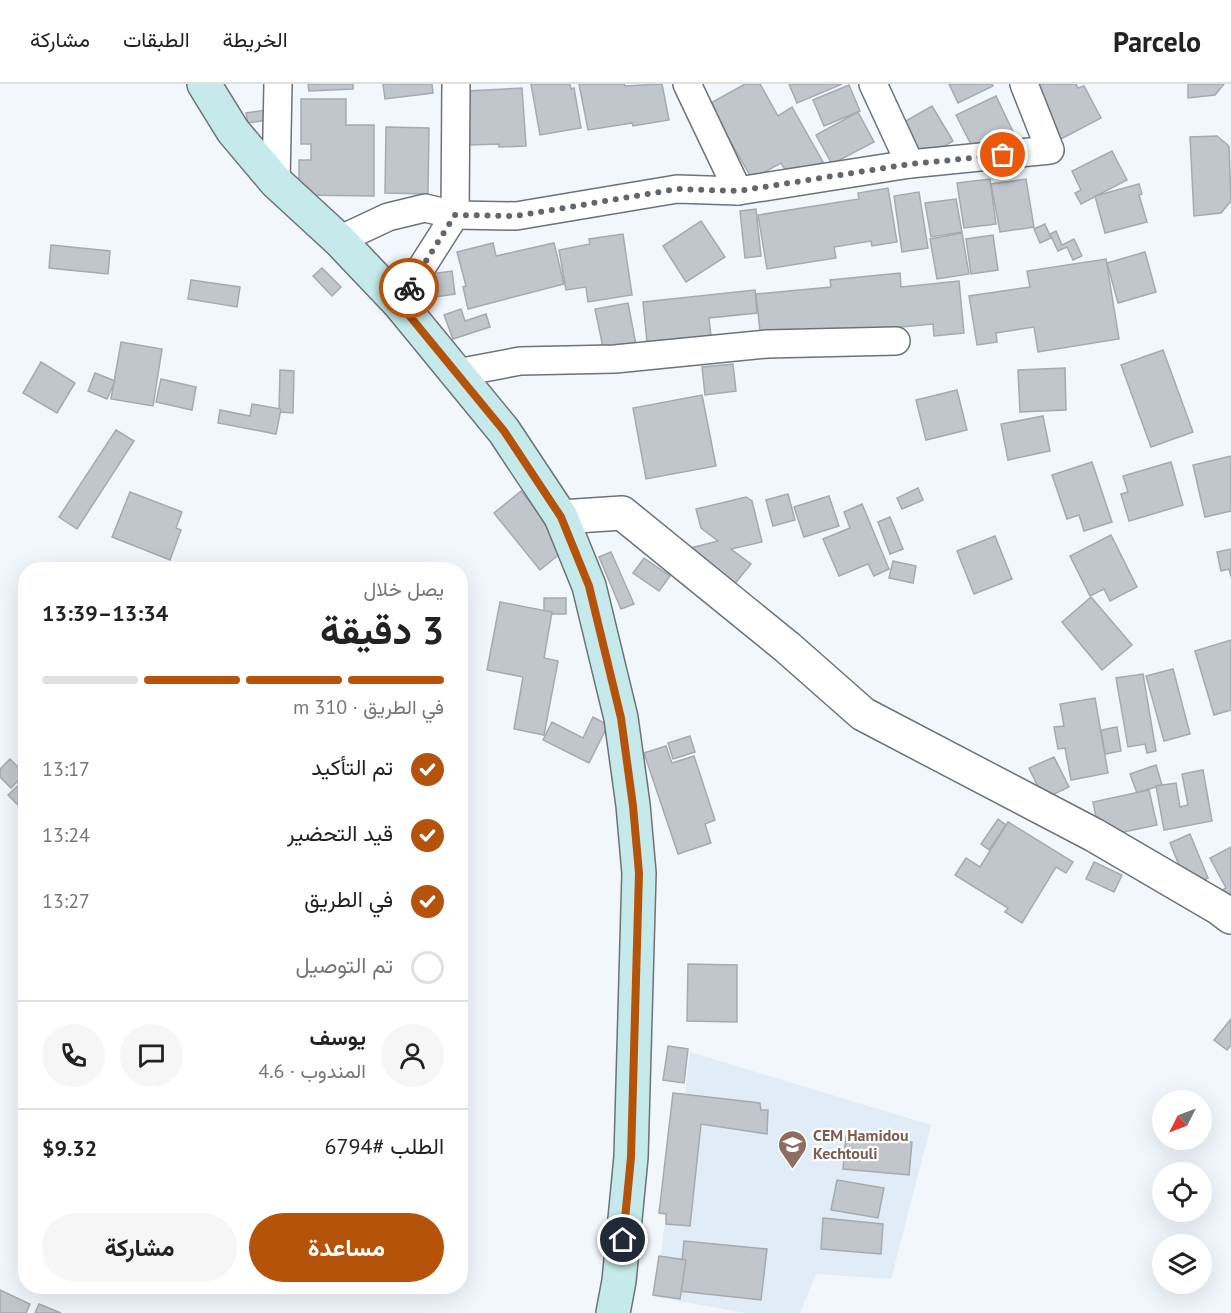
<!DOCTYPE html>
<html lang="ar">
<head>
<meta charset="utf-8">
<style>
  body { margin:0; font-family:"PT Sans",Vazirmatn,sans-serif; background:#f6f6f6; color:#222; direction:rtl; height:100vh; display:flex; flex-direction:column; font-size:22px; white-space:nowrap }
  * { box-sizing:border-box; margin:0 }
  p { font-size:20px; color:#767676 }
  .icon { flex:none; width:33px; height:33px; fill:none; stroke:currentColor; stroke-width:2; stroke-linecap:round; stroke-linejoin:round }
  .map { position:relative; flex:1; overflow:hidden; direction:ltr }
  .sheet { position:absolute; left:18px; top:478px; width:450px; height:732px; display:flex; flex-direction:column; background:#fff; border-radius:24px; box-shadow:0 6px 24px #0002; direction:rtl }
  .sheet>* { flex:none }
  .needle { width:39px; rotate:228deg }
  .tools { position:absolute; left:1152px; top:1006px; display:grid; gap:12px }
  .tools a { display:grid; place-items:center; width:60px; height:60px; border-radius:50%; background:#fff; box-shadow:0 6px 24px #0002; font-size:30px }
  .pin { position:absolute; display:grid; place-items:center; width:51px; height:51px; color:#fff; margin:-26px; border:3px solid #fff; border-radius:50%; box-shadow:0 2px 6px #0007 }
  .courier { position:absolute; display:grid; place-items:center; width:60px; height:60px; margin:-30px; border:4px solid #b45309; border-radius:50%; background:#fff; color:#222; box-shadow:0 2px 8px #0007 }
  .headline em { font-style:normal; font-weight:700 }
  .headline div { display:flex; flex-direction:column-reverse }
  .headline { display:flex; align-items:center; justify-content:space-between; height:102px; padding:0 24px }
  h1 { font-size:39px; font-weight:700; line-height:45px }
  .bar { display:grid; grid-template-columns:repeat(4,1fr); gap:9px 6px; align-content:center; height:72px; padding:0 24px }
  .bar i { height:8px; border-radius:4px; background:#e0e0e0 }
  .bar .on { background:#b45309 }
  .bar p { grid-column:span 4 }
  .line { display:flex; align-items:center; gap:15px; padding:0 24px; border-top:2px solid #e0e0e0 }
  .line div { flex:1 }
  .round { display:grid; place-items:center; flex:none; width:63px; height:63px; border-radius:32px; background:#f6f6f6 }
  ol { padding:0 24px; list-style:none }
  li { display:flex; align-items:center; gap:18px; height:66px }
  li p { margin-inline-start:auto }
  li .icon { padding:6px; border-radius:50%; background:#b45309; color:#fff; stroke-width:4 }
  li:last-child { color:#767676 }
  li i { width:33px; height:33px; border:3px solid #e0e0e0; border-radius:50% }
  .action { display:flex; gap:12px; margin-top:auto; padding:12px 24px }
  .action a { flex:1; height:69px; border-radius:36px; background:#b45309; color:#fff; font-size:24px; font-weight:700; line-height:69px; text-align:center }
  .action a+a { background:#f6f6f6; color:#222 }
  header { display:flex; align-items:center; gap:36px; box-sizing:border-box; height:84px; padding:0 30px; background:#fff; border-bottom:2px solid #e0e0e0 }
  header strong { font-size:28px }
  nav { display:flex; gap:33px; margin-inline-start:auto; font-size:21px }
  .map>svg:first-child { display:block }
</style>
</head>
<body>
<header>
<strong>Parcelo</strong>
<nav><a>الخريطة</a><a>الطبقات</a><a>مشاركة</a></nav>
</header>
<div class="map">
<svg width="1231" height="1229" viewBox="0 0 1231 1229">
  <rect width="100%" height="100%" fill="#f1f7fd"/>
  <path fill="#e0ecf8" d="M690,968L931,1041L891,1195L816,1190L800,1229H746L656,1213L666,1130L659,1129L673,1009L685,1010Z"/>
  <g fill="#c1c6cd" stroke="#a5aab1" stroke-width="1.5">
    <path d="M308,0H353V5L309,7Z"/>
    <path d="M383,0H432L433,9L385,15Z"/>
    <path d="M531,0H570L571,5L574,4L581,44L540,51Z"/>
    <path d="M579,0H624L625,2L662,0L669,36L633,42L632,39L588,46Z"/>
    <path d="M745,0H760L778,32L792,23L823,78L791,96L781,79L752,95L709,20Z"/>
    <path d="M789,0H842L797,19Z"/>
    <path d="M949,0H992L993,2L958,19Z"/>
    <path d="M1026,0H1076L1078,4L1084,2L1101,34L1061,55L1054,40Z"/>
    <path d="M1188,0H1224L1215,11L1188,14Z"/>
    <path d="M849,1L860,27L824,42L813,16Z"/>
    <path d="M522,4L526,62L499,63V60L470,61L467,7Z"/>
    <path d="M996,12L1015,52L976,70L956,31Z"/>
    <path d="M301,15H346V41H374V112L299,111V76H311V60H301Z"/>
    <path d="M932,22L953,57L918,78L897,42Z"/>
    <path d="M267,26L268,36L248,39L246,29Z"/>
    <path d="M858,28L874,58L832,80L816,51Z"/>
    <path d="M386,43L429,44L428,110L385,109Z"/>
    <path d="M1217,52L1229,62L1231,117L1221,129L1194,132L1190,53Z"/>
    <path d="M1112,67L1127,96L1081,120L1075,109L1081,106L1072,87Z"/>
    <path d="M990,95L996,140L964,144L957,99Z"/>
    <path d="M1026,95L1034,143L1000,148L991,100Z"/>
    <path d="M1139,100L1142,110L1139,111L1147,138L1105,149L1095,112Z"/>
    <path d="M888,104L897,158L872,162L871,157L834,163L836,174L767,185L758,131L859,115L858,109Z"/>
    <path d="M919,108L928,164L902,168L894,112Z"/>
    <path d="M956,115L962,148L931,153L925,119Z"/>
    <path d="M756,125L761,172L745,174L740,127Z"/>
    <path d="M701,137L725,173L686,198L663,162Z"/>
    <path d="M1045,140L1051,154L1040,159L1034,145Z"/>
    <path d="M1056,147L1062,161L1074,155L1082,172L1073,176L1067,163L1058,167L1050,150Z"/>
    <path d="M962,149L969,190L937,195L930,155Z"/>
    <path d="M623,150L632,211L588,218L586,203L566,206L559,166L590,160L589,155Z"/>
    <path d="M993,151L998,186L971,190L966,155Z"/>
    <path d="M493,159L496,172L554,159L564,200L468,225L463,203L466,202L457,168Z"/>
    <path d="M51,161L110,167L108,190L49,184Z"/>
    <path d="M1145,168L1156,208L1118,219L1107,179Z"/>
    <path d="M1106,175L1119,255L1038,268L1034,243L996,249L997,258L977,261L969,212L1030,203L1027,187Z"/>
    <path d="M322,184L341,203L332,212L313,192Z"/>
    <path d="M452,187L455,210L428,214L424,191Z"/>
    <path d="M900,189L901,203L959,197L964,249L934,252L933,240L761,256L756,210L831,203L830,196Z"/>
    <path d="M191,196L240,203L237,223L188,215Z"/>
    <path d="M755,206L757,229L709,234L712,261L648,268L643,218Z"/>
    <path d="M628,219L637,266L605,273L595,225Z"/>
    <path d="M461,225L465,237L486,230L490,243L453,255L444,231Z"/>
    <path d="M121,258L162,265L153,322L111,315Z"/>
    <path d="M1163,266L1193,348L1151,363L1121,281Z"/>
    <path d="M41,278L75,299L57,329L23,309Z"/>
    <path d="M733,280L736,307L705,311L702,283Z"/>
    <path d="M1065,284L1066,326L1020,328L1018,286Z"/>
    <path d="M280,286L294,287L293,329L279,328Z"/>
    <path d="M95,289L115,297L107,315L88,307Z"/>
    <path d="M161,295L196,303L192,326L156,318Z"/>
    <path d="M957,306L967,346L926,356L916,316Z"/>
    <path d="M702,311L716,382L646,395L633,324Z"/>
    <path d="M252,320L281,325L276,350L218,339L220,326L250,332Z"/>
    <path d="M1043,332L1050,367L1008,376L1001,340Z"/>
    <path d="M116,346L134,357L77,445L59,433Z"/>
    <path d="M1231,372V427L1205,433L1193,381Z"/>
    <path d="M1092,378L1112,438L1084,447L1079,431L1067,435L1052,391Z"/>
    <path d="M1171,378L1183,421L1129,437L1121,410L1128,408L1123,392Z"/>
    <path d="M918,404L923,416L902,425L897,414Z"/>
    <path d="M521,407L567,464L540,486L494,429Z"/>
    <path d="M130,408L182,428L176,444L181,446L170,476L112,453Z"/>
    <path d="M788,410L795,436L773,442L766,416Z"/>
    <path d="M829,412L839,442L804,453L794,423Z"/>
    <path d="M746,413L752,417L762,458L731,465L751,480L728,508L687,465L718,457L701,444L696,425Z"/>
    <path d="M862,420L889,485L874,492L868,480L839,492L823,455L850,444L844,428Z"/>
    <path d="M890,433L903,465L890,470L878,438Z"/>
    <path d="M1111,451L1137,503L1110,517L1104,505L1090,512L1070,472Z"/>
    <path d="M995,452L1012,495L974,510L957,467Z"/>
    <path d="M1231,465V493L1229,485L1221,487L1217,468Z"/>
    <path d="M611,468L634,520L621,525L599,473Z"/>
    <path d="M644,474L670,492L659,507L633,489Z"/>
    <path d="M893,477L916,482L913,499L889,494Z"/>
    <path d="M1091,513L1132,561L1102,586L1062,538Z"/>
    <rect x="544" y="514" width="22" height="16"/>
    <path d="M500,518L552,528L544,574L558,577L544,651L514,645L523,593L487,586Z"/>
    <path d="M1231,556V626L1214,631L1195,567Z"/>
    <path d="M1173,585L1190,650L1164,657L1146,592Z"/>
    <path d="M1143,590L1156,667L1147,669L1145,660L1128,663L1116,594Z"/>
    <path d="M1095,614L1108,689L1071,696L1065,664L1058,665L1054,643L1064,642L1060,620Z"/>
    <path d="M593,633L608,641L589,679L543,656L552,638L583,654Z"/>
    <path d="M1117,643L1121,667L1105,670L1101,646Z"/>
    <path d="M690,652L695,668L673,675L668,659Z"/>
    <path d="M666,662L672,679L694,672L715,736L705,740L711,759L678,770L644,669Z"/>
    <path d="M1054,673L1069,703L1044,715L1029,684Z"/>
    <path d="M10,675L25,690L11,704L0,693V685Z"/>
    <path d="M1156,681L1162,701L1137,709L1130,690Z"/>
    <path d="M1203,686L1212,737L1164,746L1156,702L1176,699L1180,723L1188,721L1182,690Z"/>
    <path d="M26,694V725L24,727L8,711Z"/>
    <path d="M1149,706L1157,741L1100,753L1093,718Z"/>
    <path d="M998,735L1006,741L989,766L981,760Z"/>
    <path d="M1008,738L1073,778L1066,789L1056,783L1022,839L1005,828L1008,824L955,791L966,774L980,783Z"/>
    <path d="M1190,750L1208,794L1188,803L1170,759Z"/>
    <path d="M1231,763V825L1215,810L1226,804L1210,774Z"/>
    <path d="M1094,778L1122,791L1114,808L1086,795Z"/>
    <path d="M688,880L737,881V938L687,937Z"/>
    <path d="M1231,935V961L1227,966L1214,956Z"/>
    <path d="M668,962L688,965L684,999L663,996Z"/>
    <path d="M673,1009L760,1019L761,1026H768L767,1050L701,1040L690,1142L666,1140V1130L659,1129Z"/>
    <path d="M846,1052L912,1058L909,1091L843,1085Z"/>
    <path d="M837,1096L884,1104L878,1134L831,1126Z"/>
    <path d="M823,1134L883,1140L881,1170L821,1165Z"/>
    <path d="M684,1157L767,1165L761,1216L679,1207Z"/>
    <path d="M659,1172L686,1176L680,1215L653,1211Z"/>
    <path d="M0,1206L30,1220L26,1229H0Z"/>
    <path d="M39,1220L61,1229H35Z"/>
  </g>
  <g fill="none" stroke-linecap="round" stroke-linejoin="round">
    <defs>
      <g id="minor">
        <path d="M687,0L738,107"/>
        <path d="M873,0L910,80"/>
        <path d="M276,98L278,0"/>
        <path d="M339,156L388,133L425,124L455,131L516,132L677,105L738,107L910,80L1050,66L1024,0"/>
        <path d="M399,219L455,131L456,0"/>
        <path d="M457,289L520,277L615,275L767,260L896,257"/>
      </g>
      <path id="tertiary" d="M561,433L622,429L787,563L863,630L1094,751L1219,824L1231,833"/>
      <path id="secondary" d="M204,0L233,47L276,98L339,156L399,219L504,347L561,433L589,502L621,634L633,721L639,789L631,1073L619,1197L613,1229"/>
    </defs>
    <use href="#minor" stroke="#6c7278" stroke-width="30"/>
    <use href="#tertiary" stroke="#6c7278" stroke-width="36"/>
    <use href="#secondary" stroke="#6c7278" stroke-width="36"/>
    <use href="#minor" stroke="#fff" stroke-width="27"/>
    <use href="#tertiary" stroke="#fff" stroke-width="33"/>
    <use href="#secondary" stroke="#c6eaeb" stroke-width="33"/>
  </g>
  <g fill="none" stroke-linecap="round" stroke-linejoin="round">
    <path stroke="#63676b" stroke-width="6" stroke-dasharray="0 10.8" d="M409,204L455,131L516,132L677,105L738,107L910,80L1003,71"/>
    <path stroke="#b45309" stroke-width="8" d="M409,204L399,219L504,347L561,433L589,502L621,634L633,722L639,789L631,1073L623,1156"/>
  </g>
  <defs>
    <symbol id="school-pin" viewBox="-11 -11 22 30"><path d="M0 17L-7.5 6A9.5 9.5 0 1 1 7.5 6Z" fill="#8d6e63" stroke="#fff"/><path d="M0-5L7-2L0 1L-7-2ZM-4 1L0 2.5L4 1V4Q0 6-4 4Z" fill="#fff"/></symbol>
  </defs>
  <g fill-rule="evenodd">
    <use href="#school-pin" x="776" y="1044" width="33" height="45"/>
  </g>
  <g text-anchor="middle" stroke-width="4.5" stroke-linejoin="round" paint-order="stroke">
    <g font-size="16" font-weight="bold" fill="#785e54" stroke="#fff" text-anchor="start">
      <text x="813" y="1057">CEM Hamidou<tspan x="813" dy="18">Kechtouli</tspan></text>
    </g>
  </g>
</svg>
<div class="tools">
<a><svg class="needle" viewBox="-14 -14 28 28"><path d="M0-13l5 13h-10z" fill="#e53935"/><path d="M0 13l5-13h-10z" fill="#767676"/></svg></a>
<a><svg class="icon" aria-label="locate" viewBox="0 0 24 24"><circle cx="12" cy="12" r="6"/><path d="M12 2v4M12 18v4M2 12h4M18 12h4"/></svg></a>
<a><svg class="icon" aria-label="layers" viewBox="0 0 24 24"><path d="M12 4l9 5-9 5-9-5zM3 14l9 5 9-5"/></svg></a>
</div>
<div class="pin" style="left:1003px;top:71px;background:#ea580c"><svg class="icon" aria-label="bag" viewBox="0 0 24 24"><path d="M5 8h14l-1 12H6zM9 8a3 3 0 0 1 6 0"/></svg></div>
<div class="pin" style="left:623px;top:1156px;background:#1f2937"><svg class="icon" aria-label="home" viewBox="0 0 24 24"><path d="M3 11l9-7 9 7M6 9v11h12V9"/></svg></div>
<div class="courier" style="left:409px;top:204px"><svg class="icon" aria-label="bike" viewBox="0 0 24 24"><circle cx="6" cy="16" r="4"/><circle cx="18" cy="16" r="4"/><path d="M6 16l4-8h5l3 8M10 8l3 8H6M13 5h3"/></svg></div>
<section class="sheet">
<div class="headline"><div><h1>3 دقيقة</h1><p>يصل خلال</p></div><em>13:34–13:39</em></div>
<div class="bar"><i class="on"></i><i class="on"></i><i class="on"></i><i></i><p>في الطريق · 310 m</p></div>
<ol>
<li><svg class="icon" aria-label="check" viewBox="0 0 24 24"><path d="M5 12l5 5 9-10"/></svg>تم التأكيد<p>13:17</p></li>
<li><svg class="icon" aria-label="check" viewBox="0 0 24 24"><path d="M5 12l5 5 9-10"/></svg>قيد التحضير<p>13:24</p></li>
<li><svg class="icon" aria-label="check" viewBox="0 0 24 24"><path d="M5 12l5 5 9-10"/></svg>في الطريق<p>13:27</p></li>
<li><i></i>تم التوصيل</li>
</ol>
<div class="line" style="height:108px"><a class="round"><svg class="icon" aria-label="person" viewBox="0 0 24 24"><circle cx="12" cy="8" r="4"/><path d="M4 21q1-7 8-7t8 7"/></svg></a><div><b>يوسف</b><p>المندوب · 4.6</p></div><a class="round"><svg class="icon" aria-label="chat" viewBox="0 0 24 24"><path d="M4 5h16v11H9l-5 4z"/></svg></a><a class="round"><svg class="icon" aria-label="phone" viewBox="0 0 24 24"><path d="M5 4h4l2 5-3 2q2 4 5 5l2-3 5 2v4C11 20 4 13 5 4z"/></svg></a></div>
<div class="line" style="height:78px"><div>الطلب #6794</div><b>$9.32</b></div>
<div class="action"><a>مساعدة</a><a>مشاركة</a></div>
</section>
</div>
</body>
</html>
